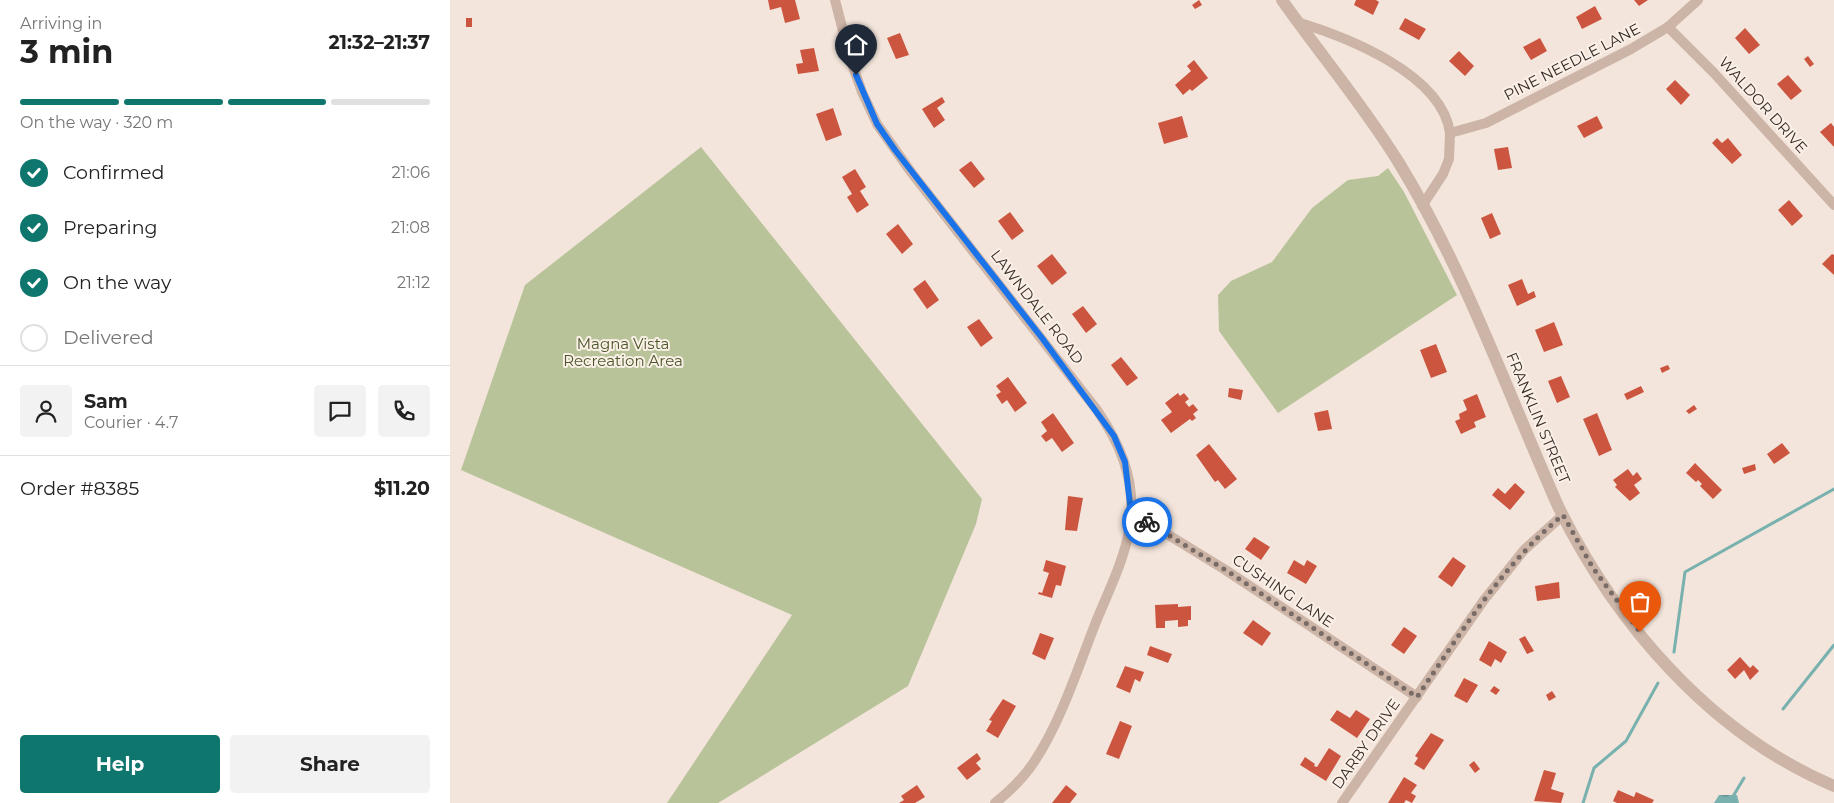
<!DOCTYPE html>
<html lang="en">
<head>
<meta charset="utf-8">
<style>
  body { margin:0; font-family:Montserrat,sans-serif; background:#f2f2f2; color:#222; height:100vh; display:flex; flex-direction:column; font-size:19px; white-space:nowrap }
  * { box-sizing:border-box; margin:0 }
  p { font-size:16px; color:#767676 }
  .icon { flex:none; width:28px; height:28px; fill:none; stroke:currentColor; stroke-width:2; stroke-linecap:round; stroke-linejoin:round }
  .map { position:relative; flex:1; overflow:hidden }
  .details { display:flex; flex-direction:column; background:#fff; width:450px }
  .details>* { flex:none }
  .pin { position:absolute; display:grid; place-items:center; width:42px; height:42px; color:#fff; margin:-51px -21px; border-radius:50% 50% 50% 0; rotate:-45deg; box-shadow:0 0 5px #0007 }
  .pin .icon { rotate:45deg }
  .courier { position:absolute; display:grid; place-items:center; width:50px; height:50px; margin:-25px; border:4px solid #1a73e8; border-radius:50%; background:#fff; color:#222; box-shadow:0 1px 6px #0007 }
  .overview em { font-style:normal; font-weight:700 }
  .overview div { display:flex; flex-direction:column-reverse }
  .overview { display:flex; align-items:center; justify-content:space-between; height:85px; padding:0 20px }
  h1 { font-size:32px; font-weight:700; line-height:38px }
  .bar { display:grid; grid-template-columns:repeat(4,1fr); gap:8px 5px; align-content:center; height:60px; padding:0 20px }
  .bar i { height:6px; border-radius:4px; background:#e0e0e0 }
  .bar .active { background:#0f766e }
  .bar p { grid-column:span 4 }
  .line { display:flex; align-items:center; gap:12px; padding:0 20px; border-top:1px solid #e0e0e0 }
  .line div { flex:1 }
  .round { display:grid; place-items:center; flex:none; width:52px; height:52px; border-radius:5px; background:#f2f2f2 }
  ol { padding:0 20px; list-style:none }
  li { display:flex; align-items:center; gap:15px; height:55px }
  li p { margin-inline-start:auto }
  li .icon { padding:5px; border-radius:50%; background:#0f766e; color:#fff; stroke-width:4 }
  li:last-child { color:#767676 }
  li i { width:28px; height:28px; border:2px solid #e0e0e0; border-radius:50% }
  .primary-button { display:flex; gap:10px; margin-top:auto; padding:10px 20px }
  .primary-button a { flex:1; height:58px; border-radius:5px; background:#0f766e; color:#fff; font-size:20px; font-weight:700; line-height:58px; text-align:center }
  .primary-button a+a { background:#f2f2f2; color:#222 }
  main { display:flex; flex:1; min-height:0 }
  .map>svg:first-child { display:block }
</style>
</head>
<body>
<main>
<section class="details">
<div class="overview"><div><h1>3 min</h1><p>Arriving in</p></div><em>21:32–21:37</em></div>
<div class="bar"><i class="active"></i><i class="active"></i><i class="active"></i><i></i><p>On the way · 320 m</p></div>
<ol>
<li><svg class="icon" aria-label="check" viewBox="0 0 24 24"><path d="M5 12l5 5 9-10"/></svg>Confirmed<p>21:06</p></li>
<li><svg class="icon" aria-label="check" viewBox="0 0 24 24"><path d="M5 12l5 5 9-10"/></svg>Preparing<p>21:08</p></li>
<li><svg class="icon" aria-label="check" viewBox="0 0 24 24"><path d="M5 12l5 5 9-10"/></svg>On the way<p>21:12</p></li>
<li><i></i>Delivered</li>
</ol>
<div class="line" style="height:90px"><a class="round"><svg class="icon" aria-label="person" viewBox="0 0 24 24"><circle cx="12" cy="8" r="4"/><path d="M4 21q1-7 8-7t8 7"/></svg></a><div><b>Sam</b><p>Courier · 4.7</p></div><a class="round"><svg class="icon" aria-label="chat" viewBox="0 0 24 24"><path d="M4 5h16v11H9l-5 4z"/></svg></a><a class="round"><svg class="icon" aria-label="phone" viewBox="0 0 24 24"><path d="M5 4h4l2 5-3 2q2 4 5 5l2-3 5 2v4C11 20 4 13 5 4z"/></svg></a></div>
<div class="line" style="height:65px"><div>Order #8385</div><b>$11.20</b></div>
<div class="primary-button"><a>Help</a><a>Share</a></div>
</section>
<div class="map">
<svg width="1384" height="803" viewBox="0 0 1384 803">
  <defs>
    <pattern id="water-waves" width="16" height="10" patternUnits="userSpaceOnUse" patternTransform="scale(1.25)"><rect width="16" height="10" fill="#78b1ae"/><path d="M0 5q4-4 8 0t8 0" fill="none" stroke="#63908e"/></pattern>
  </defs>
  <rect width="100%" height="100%" fill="#f3e5db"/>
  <g fill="#b9c39a">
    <path d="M251,147L532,499L526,524L458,686L268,803H217L342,615L11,470L75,285Z"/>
    <path d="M938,168L954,192L1007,295L828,413L769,331L768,295L781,281L822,262L862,208L898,180L928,176Z"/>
  </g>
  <path fill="url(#water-waves)" d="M1269,795H1287L1289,803H1264Z"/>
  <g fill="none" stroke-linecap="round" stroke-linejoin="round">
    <g stroke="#78b1ae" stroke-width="3">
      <path d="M1224,652L1235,572L1384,489"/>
      <path d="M1333,709L1384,645"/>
      <path d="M1133,803L1144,768L1176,741L1208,683"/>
      <path d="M1279,803L1294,778"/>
    </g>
  </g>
  <g fill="#cc5540">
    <path d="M318,0H345L350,19L335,23L331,7L320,10Z"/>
    <path d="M749,0L752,5L745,9L742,5Z"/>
    <path d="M906,0H926L929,2L923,15L904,5Z"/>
    <path d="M1184,0H1198L1189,6Z"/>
    <path d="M1145,6L1152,19L1132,29L1126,17Z"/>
    <rect x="16" y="18" width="6" height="9"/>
    <path d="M955,18L976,29L969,40L949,29Z"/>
    <path d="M1295,28L1310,45L1299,54L1285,38Z"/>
    <path d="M450,33L459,55L446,59L437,38Z"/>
    <path d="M1090,38L1097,51L1081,60L1073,47Z"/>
    <path d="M364,48L369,71L348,74L346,64L353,63L350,50Z"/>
    <path d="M1009,51L1024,66L1015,76L999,61Z"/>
    <path d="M1358,56L1364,64L1360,67L1354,59Z"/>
    <path d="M744,60L758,78L742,91L740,89L733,95L725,85L741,71L737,66Z"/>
    <path d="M1338,75L1352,91L1341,100L1327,84Z"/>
    <path d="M1225,80L1240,95L1231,105L1216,89Z"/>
    <path d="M492,97L495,102L487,108L495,120L484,128L472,109Z"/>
    <path d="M383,108L392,135L376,141L366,114Z"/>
    <path d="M732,116L738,137L714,144L708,123Z"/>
    <path d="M1147,116L1153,128L1134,138L1127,126Z"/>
    <path d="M1381,123L1384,127V147L1370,132Z"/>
    <path d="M1267,138L1272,143L1278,138L1292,155L1282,164L1262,143Z"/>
    <path d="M1058,147L1062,168L1048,170L1044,149Z"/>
    <path d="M521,161L535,179L524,188L509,170Z"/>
    <path d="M405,169L416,187L410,191L419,205L407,213L397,197L402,194L392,177Z"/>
    <path d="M1339,200L1353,216L1342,226L1328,210Z"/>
    <path d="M560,212L574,231L562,240L548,221Z"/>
    <path d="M1042,213L1051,234L1040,239L1031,218Z"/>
    <path d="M448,224L463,244L452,254L436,234Z"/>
    <path d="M602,254L617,273L602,285L587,266Z"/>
    <path d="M1382,254L1384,255V275L1372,264Z"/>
    <path d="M1072,279L1078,294L1084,291L1086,297L1067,306L1058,285Z"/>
    <path d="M475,280L489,300L477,309L463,289Z"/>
    <path d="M633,306L647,324L636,333L622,314Z"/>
    <path d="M529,319L543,338L531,347L517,327Z"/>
    <path d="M1104,322L1113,345L1094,352L1085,330Z"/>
    <path d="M986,344L997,372L981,378L970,350Z"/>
    <path d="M671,357L688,378L677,386L661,365Z"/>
    <path d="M1218,365L1220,369L1212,373L1210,368Z"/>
    <path d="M1111,376L1120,397L1107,403L1098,381Z"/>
    <path d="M558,377L577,403L565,412L557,400L552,404L546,395L551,392L546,386Z"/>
    <path d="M1191,386L1194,392L1177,400L1174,394Z"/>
    <path d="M779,388L793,390L791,400L778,397Z"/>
    <path d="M728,393L730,396L734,393L739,399L735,402L739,407L743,404L748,410L743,414L746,418L742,421L740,419L721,433L711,420L722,412L715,403Z"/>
    <path d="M1027,394L1036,417L1024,422L1026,427L1011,434L1005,421L1010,419L1009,414L1017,410L1013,400Z"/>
    <path d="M1244,405L1247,409L1239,414L1236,411Z"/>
    <path d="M878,410L882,429L868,431L864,413Z"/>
    <path d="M603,413L624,443L612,452L602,438L596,442L591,436L597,431L591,422Z"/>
    <path d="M1147,413L1162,450L1149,456L1133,419Z"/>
    <path d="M1332,443L1340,453L1324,464L1317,454Z"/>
    <path d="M759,444L787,479L775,489L768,480L765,482L746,455Z"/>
    <path d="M1245,463L1272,490L1263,499L1250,486L1252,484L1248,480L1246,482L1236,473Z"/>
    <path d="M1305,464L1306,470L1294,474L1292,468Z"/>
    <path d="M1178,469L1183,476L1187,472L1192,479L1184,485L1190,493L1180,501L1165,487L1167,485L1163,480Z"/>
    <path d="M1065,483L1075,492L1060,510L1042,495L1048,488L1055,494Z"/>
    <path d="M618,496L633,498L627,531L615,530Z"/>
    <path d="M804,537L820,547L811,560L795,549Z"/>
    <path d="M1003,557L1016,566L1002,587L988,577Z"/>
    <path d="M596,560L616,566L611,586L606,585L602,598L588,594L589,592L592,593L599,573L593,571Z"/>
    <path d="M844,560L854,566L857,560L867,566L856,584L837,573Z"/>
    <path d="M1109,582L1110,598L1087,601L1085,586Z"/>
    <path d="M728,604V607L741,606V620H738V626L728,627V620L715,621V628H706L705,605Z"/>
    <path d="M803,620L821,633L812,646L793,633Z"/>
    <path d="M954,627L967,636L954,654L941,645Z"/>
    <path d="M590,633L604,638L595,660L582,654Z"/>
    <path d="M1075,636L1084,651L1077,654L1069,639Z"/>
    <path d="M1039,641L1057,652L1051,663L1045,659L1041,667L1029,660Z"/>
    <path d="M700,646L722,654L718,663L697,655Z"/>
    <path d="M1290,657L1300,668L1303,665L1309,671L1300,680L1294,670L1285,679L1277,670Z"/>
    <path d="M675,666L694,672L690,682L685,679L680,693L666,687Z"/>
    <path d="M1014,678L1028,685L1017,703L1004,696Z"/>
    <path d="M1044,686L1050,690L1046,695L1040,691Z"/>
    <path d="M1102,691L1106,697L1099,701L1096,695Z"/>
    <path d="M553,699L566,706L548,738L536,731L542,721L539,720Z"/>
    <path d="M887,710L900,718L906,710L920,719L907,738L880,720Z"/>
    <path d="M670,721L682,726L669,759L656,754Z"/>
    <path d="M981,733L994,740L974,770L964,764L968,758L965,756Z"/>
    <path d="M879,748L891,756L876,781L850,765L855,757L865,764L864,766L867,767Z"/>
    <path d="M527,753L531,759L526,763L531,769L517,780L507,768Z"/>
    <path d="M1024,761L1030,769L1025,773L1019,765Z"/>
    <path d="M1094,770L1106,773L1101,789L1114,793L1111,803L1084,801Z"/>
    <path d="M954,777L967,785L961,793L966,796L962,803L956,800L954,803H938Z"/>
    <path d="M467,785L475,797L465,803H449L454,800L451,796Z"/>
    <path d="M616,785L627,794L620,803H602Z"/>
    <path d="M1168,790L1184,797L1186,792L1204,800L1202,803H1167L1163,801Z"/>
  </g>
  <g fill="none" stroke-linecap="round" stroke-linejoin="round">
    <g stroke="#ccb4a6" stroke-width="10">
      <path d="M385,0L400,58L412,92L427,124L461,172L647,410C669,442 684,476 681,516C678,555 658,591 644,627C627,671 610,723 584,762C574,777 559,792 545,803"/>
      <path d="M847,22C897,37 992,74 1000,133"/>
      <path d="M1218,27L1264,73L1384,205"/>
      <path d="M972,206L993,174L999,159L1000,133L1036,123L1181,49L1218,27L1248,0"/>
      <path d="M681,512L774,569L967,697"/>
      <path d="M892,803L1034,600L1074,550L1113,515"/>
    </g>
    <path stroke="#ccb4a6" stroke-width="12" d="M832,0C870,54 914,106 949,163C1015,271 1057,391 1108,506C1166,624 1261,734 1384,786"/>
  </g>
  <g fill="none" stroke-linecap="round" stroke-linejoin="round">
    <path stroke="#796c66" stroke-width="5" stroke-dasharray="0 9" d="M697,522L774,569L967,697C1011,633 1052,565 1113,515L1143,568L1190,632"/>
    <path stroke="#1a73e8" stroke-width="6" d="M406,75L427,124L445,150L592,338L664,436L675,462L681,512L697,522"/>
  </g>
  <g text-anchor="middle" stroke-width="4" stroke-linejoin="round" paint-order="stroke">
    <g font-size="15" fill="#372b27" stroke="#faf0e7">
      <text transform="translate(1122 62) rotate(-27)" y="5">PINE NEEDLE LANE</text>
      <text transform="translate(1313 105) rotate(48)" y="5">WALDOR DRIVE</text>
      <text transform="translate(587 307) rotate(52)" y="5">LAWNDALE ROAD</text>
      <text transform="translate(1088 418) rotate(67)" y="5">FRANKLIN STREET</text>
      <text transform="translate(833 591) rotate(34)" y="5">CUSHING LANE</text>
      <text transform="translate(916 744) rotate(-55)" y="5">DARBY DRIVE</text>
    </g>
    <g font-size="15" fill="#4b572a" stroke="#faf0e7">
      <text x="173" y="349">Magna Vista<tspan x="173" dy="17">Recreation Area</tspan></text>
    </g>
  </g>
</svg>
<div class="pin" style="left:1190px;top:632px;background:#ea580c"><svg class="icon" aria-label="bag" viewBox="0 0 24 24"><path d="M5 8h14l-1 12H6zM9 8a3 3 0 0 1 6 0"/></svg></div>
<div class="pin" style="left:406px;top:75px;background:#1f2937"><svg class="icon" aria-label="home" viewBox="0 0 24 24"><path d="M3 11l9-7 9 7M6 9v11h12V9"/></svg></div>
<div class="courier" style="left:697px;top:522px"><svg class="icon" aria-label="bike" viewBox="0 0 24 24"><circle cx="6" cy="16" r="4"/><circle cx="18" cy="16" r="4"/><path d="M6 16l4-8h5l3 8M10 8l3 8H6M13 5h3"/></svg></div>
</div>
</main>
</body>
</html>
